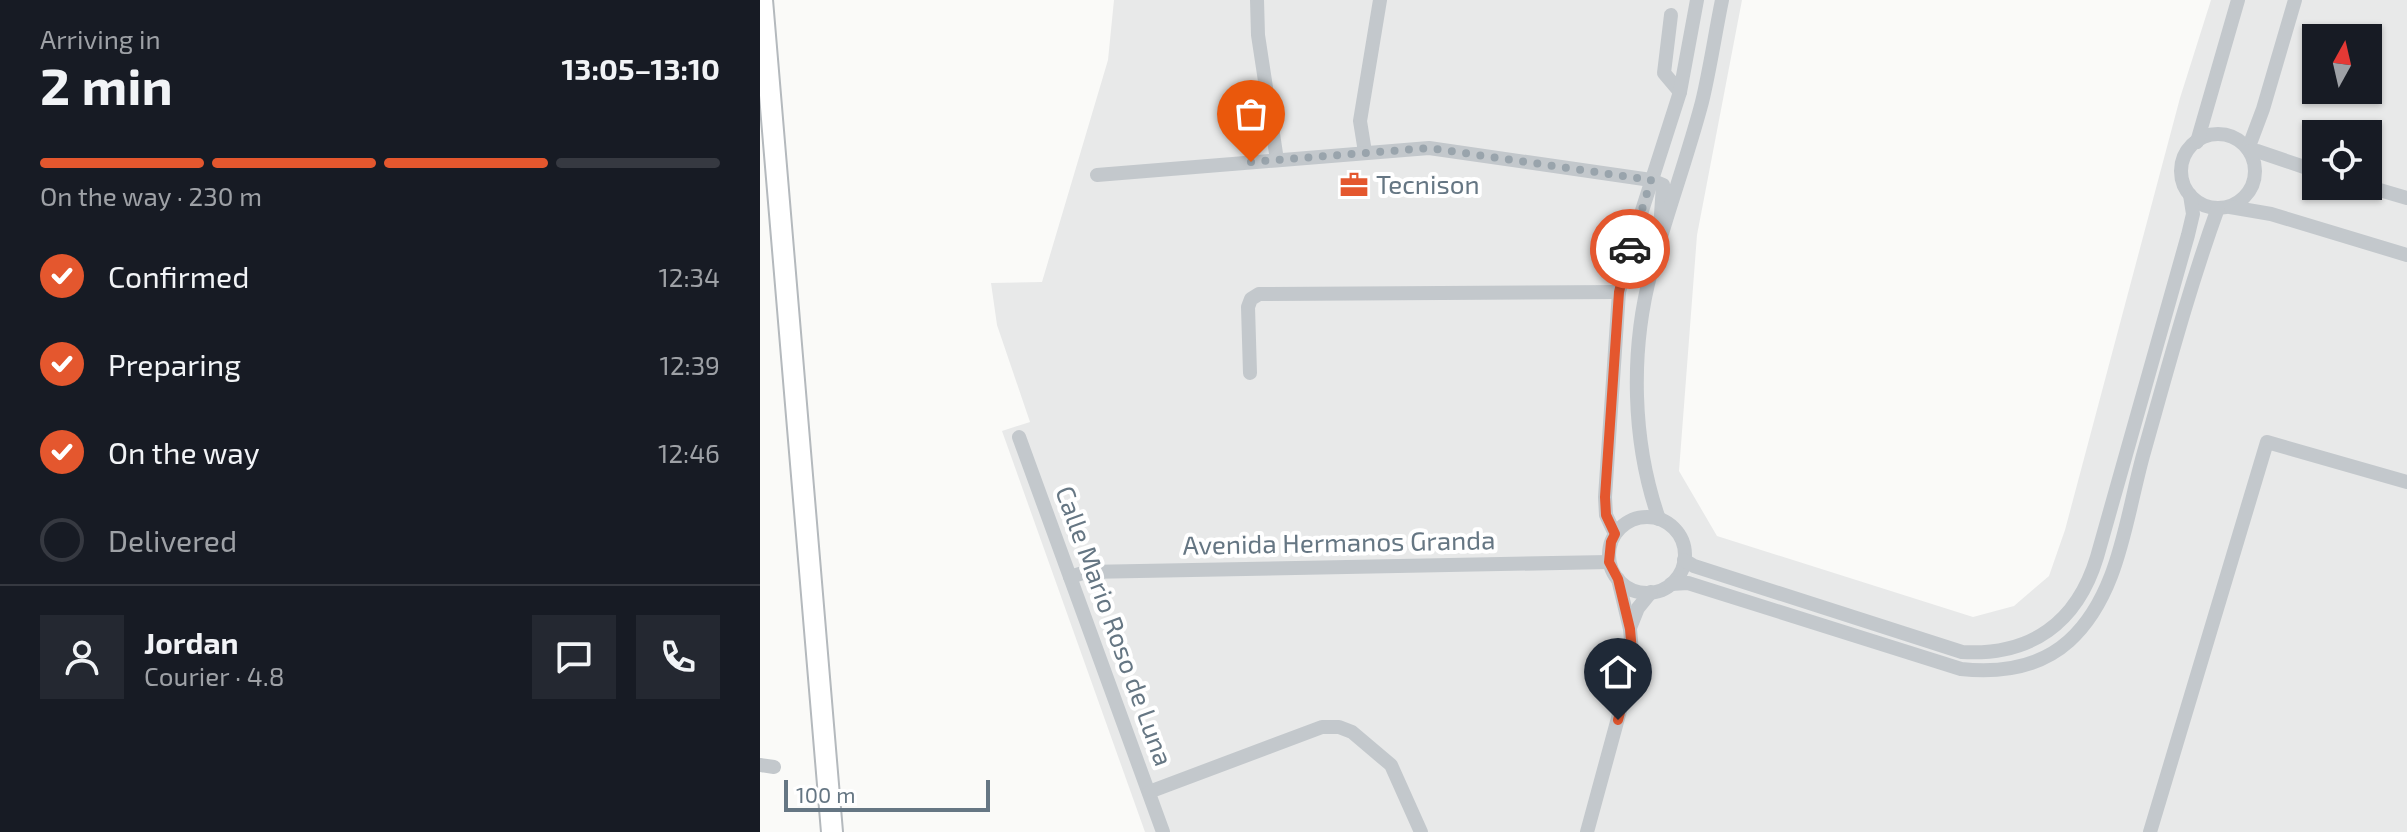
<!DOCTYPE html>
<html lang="en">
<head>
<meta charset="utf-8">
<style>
  body { margin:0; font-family:"Exo 2",sans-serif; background:#242831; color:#f1f3f6; height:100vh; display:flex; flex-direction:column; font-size:30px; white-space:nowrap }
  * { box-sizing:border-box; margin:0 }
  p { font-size:26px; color:#9ea1a6 }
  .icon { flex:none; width:44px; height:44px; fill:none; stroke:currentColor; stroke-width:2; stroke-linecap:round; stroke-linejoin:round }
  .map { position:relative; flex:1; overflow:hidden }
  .drawer { display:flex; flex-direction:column; background:#171b24; width:760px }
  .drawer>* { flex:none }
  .needle { width:52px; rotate:8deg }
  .tools { position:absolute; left:1542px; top:24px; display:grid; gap:16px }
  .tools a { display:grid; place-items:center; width:80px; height:80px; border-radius:0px; background:#171b24; box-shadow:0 2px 6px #0004; font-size:40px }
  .scale { position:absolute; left:24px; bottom:20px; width:206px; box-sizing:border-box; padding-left:8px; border:4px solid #657683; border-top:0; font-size:22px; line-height:28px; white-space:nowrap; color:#657683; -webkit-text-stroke:6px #fff; paint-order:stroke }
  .pin { position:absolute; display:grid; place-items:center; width:68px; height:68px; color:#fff; margin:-82px -34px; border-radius:50% 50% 50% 0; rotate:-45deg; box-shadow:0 0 8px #0007 }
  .pin .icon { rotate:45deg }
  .courier { position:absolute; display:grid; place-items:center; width:80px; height:80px; margin:-40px; border:6px solid #e4572e; border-radius:50%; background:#fff; color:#222; box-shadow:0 2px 10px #0007 }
  .overview em { font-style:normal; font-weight:700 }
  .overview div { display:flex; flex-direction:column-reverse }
  .overview { display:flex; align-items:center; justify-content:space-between; height:136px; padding:0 40px }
  h1 { font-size:52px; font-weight:700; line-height:60px }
  .bar { display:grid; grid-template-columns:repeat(4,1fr); gap:12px 8px; align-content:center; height:96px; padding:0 40px }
  .bar i { height:10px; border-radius:6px; background:#363941 }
  .bar .selected { background:#e4572e }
  .bar p { grid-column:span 4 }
  .line { display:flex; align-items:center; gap:20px; padding:0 40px; border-top:2px solid #363941 }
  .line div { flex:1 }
  .round { display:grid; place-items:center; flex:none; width:84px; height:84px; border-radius:0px; background:#242831 }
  ol { padding:0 40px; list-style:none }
  li { display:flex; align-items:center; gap:24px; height:88px }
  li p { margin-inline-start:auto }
  li .icon { padding:8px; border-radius:50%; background:#e4572e; color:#fff; stroke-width:4 }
  li:last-child { color:#9ea1a6 }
  li i { width:44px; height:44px; border:4px solid #363941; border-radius:50% }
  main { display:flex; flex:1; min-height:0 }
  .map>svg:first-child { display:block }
</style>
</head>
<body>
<main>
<section class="drawer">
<div class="overview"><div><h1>2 min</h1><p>Arriving in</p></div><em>13:05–13:10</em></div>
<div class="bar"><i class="selected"></i><i class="selected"></i><i class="selected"></i><i></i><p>On the way · 230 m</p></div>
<ol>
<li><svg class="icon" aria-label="check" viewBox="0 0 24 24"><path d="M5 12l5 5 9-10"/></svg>Confirmed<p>12:34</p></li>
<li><svg class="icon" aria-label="check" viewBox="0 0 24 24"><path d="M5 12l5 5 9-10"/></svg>Preparing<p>12:39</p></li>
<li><svg class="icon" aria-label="check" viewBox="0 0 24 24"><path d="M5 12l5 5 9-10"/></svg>On the way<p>12:46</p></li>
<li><i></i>Delivered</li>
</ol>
<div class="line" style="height:144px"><a class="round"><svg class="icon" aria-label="person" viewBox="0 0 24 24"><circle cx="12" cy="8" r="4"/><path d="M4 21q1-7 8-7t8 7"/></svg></a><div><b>Jordan</b><p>Courier · 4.8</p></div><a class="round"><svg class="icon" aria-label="chat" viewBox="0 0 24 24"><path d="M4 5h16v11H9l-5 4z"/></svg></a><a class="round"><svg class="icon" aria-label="phone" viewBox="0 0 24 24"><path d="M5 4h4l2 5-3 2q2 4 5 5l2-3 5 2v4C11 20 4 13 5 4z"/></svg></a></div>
</section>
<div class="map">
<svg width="1647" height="832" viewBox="0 0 1647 832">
  <rect width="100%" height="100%" fill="#fafaf8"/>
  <path fill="#e8e9e9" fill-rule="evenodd" d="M354,0H982L937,235L919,471L957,536L1213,617L1254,606L1289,576L1305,530L1420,98L1451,0H1647V832H385L242,431L270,422L237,325L231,283L282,282L348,60ZM1556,38H1608V90H1556ZM1556,134H1608V186H1556Z"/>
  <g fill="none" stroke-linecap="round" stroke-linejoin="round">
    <defs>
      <path id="highway" d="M2,0L72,832"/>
    </defs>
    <use href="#highway" stroke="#b4b9bd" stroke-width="24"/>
    <g stroke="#c3c8cc" stroke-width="14">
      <path d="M497,0L498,35L517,160"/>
      <path d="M911,15L904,73L920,92"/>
      <circle cx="1458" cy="171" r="37"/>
      <path d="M1437,142L1478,0"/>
      <path d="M1488,149L1503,109L1535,0"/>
      <path d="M1490,151H1497L1556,171"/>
      <path d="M605,152L600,121L620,0"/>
      <path d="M337,175L669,148L891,180L903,185L899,244"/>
      <path d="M1606,186L1647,198"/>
      <path d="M1470,207L1511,214L1647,255"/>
      <path d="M490,373L488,307L491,299L499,294L859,292"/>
      <path d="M259,437L403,832"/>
      <circle cx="887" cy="555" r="38"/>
      <path d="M899,519C872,442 870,351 891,272C906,215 927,159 942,102C950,69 955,34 962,0"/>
      <path d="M855,534L846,515L845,497L859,292L879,220L920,92L937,0"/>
      <path d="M924,560L934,566L1202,652C1271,656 1317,623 1337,557L1428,235L1433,214L1430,195"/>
      <path d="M310,577L326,572L849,562"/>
      <path d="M911,584L928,583L1201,669C1239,673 1279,668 1309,641C1360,595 1366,515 1384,452C1407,371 1429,288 1458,208"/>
      <path d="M870,628L878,608L891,592"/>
      <path d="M0,765L14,767"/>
      <path d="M389,792L562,727H579L592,732L631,765L661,832"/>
      <path d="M827,832L873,663L870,629L858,579"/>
      <path d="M1390,832L1507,442L1647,482"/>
    </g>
    <use href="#highway" stroke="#fff" stroke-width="20"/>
  </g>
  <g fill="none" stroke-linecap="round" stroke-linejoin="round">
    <path stroke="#99a4ac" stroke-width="8" stroke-dasharray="0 14.4" d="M491,162L669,148L891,180L870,249"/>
    <path stroke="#e4572e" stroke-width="10" d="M858,720L873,663L870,629L858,579L849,562L851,542L855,534L846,515L845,497L859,292L870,249"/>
  </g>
  <defs>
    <symbol id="office-bare" viewBox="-9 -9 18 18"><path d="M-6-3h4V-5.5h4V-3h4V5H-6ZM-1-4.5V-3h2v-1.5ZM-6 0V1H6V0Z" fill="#e4572e" stroke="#fff" stroke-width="2.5" paint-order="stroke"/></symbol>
  </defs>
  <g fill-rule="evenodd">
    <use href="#office-bare" x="574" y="165" width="40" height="40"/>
  </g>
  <g text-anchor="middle" stroke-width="8" stroke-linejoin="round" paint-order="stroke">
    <g font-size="26" fill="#657683" stroke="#fff" text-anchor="start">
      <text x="616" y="194">Tecnison</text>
    </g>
    <g font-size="26" fill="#657683" stroke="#fff">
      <text transform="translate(579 543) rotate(-1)" y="9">Avenida Hermanos Granda</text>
      <text transform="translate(354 626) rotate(70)" y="9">Calle Mario Roso de Luna</text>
    </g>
  </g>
</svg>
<div class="tools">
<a><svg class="needle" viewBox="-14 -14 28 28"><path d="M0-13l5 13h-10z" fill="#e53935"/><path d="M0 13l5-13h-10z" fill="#9ea1a6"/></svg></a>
<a><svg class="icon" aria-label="locate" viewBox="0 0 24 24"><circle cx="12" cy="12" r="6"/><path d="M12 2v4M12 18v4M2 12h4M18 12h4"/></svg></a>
</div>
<div class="scale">100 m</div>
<div class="pin" style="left:491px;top:162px;background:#ea580c"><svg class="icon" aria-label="bag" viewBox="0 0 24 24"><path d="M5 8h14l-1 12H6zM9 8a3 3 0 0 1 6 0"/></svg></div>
<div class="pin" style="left:858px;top:720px;background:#1f2937"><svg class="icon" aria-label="home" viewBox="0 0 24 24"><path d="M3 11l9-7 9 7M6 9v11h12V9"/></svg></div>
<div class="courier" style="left:870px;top:249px"><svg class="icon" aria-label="car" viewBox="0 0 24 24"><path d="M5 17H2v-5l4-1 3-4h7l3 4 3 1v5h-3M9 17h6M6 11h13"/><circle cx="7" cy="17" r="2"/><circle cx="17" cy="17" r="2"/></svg></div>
</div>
</main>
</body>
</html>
